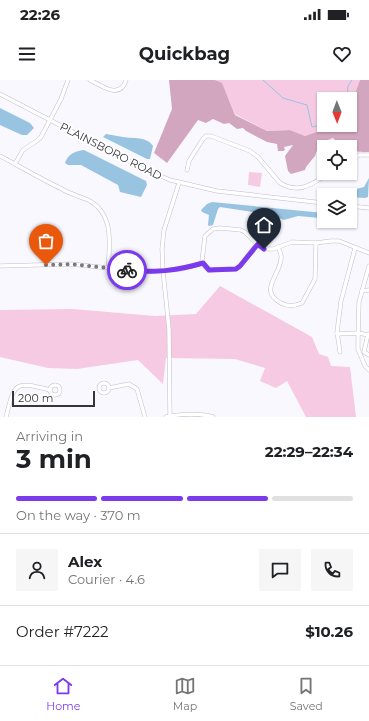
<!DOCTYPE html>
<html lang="en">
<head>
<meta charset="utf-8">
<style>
  body { margin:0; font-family:Montserrat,sans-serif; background:#f6f6f6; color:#202124; height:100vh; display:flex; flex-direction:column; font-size:15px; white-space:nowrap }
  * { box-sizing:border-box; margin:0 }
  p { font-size:13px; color:#757577 }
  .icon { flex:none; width:22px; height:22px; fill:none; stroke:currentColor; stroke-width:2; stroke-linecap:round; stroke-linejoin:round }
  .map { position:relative; height:337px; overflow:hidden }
  .side { display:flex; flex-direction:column; background:#fff; flex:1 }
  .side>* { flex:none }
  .needle { width:26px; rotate:179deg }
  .tools { position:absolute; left:317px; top:12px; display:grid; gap:8px }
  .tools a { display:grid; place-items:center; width:40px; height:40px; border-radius:0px; background:#fff; box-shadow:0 1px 3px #0004; font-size:20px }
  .scale { position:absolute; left:12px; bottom:10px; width:83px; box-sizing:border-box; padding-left:4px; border:2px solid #35353b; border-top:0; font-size:11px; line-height:14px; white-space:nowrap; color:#35353b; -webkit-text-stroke:3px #fff; paint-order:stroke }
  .pin { position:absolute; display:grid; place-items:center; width:34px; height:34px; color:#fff; margin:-41px -17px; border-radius:50% 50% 50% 0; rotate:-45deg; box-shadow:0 0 4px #0007 }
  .pin .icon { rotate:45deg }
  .courier { position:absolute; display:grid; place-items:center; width:40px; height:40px; margin:-20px; border:3px solid #7c3aed; border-radius:50%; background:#fff; color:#222; box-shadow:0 1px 5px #0007 }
  .overview em { font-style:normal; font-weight:700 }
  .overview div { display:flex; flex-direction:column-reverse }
  .overview { display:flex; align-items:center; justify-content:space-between; height:68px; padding:0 16px }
  h1 { font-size:26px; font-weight:700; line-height:30px }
  .bar { display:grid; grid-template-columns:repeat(4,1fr); gap:6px 4px; align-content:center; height:48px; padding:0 16px }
  .bar i { height:5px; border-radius:3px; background:#e0e0e0 }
  .bar .current { background:#7c3aed }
  .bar p { grid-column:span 4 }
  .line { display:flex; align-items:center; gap:10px; padding:0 16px; border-top:1px solid #e0e0e0 }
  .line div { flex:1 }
  .round { display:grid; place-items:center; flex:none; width:42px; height:42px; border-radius:0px; background:#f6f6f6 }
  .status { display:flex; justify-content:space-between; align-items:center; height:28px; padding:0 20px; background:#fff; direction:ltr }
  .status svg { height:11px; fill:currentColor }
  header { display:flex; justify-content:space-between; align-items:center; height:52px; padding:0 16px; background:#fff; font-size:18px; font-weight:700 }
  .dock { display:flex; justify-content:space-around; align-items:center; height:56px; border-top:1px solid #e0e0e0; background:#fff; font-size:11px; color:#757577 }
  .dock a { display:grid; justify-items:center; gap:2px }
  .dock .current { color:#7c3aed }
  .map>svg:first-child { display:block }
</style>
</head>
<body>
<div class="status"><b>22:26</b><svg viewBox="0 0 49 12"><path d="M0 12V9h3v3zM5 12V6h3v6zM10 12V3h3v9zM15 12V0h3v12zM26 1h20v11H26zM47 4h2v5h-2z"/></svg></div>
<header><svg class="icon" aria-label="menu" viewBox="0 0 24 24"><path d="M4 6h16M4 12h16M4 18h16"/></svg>Quickbag<svg class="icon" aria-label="heart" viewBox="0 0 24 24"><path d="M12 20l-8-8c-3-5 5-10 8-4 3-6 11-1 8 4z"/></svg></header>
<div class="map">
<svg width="369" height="337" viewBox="0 0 369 337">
  <rect width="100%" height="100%" fill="#f9f8fe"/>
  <g fill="#f6cae3">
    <path d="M215,0H360L350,27V19H324V45H343L342,49L333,46L305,56L290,50L267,51L235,34L222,4Z"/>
    <path d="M249,92L262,93L260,107L248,105Z"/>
    <path d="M220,206L312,257L319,274L328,277L331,286L350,287L356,337H306L287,301L276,308L260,301L265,288L235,279L166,278L163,304L138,280L77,289L48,288L0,277V230L73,229L155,236L196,234Z"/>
  </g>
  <path fill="#d3a6c0" d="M169,0H215L222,3L235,35L267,51L290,50L305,56L333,46L342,49L343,45H350V27L360,0H369V72C352,73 356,69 345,62L336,61L333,58L325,61H320L315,76L306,87L305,90L291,94L288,91L285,76L293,65L284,67L285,70L283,71H278L277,64L267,62L246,51L243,48L237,49L229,43L224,44L213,39L206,43L198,40L167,83L154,73L172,29Z"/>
  <g fill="#98c4e1">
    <path d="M0,28L30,43L34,48L27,55H22L0,45Z"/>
    <path d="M106,54C112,55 117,56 123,57C133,59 147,56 153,66L150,79H147L103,57Z"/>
    <path d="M84,70L146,101L147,105L141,117L120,112L118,105L81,85H68L65,83C68,74 75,71 84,70Z"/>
    <path d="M369,98L368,117L365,118L350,117L356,109L364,107Z"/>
    <path d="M212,122L324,133V140L320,138L298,136L284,140L272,135L220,127L218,129L213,145L209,146L208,145L209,135L202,132L201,130L207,124Z"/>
  </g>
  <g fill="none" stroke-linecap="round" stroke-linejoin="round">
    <g stroke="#98c4e1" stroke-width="1">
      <path d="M263,0L283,18L307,25L312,47L324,44"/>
      <path d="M347,19L348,6L352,0"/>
    </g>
    <defs>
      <g id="minor">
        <path d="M90,0C102,6 120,20 126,0"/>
        <path d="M0,14L142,88L170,100L217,111L324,123"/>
        <path d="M0,76C21,87 41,99 62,109C70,114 79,116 88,120C114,133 110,164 108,188"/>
        <path d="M350,81L359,75H369"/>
        <path d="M15,84L23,70L38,60L41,57L61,19L68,0"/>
        <path d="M187,90L189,81L203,59L206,56H211L250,71L258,77L280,103C300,115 313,103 330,93"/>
        <path d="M350,126L369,128"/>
        <path d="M257,164L240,186L236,189L209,190L204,186L202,181L205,156L213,149L220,148L241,150L245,152L260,167L264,169H273L292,162L316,163L331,161H339L369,173"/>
        <path d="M278,167C280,171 282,175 281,179C280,195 258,211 281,223C288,227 295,226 302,223L315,199L316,163"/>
        <path d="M0,186L71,184L146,192L181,189L203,183"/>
        <path d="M369,186L359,222L358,259V269L365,286L369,290"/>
        <path d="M362,211L369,210"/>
        <path d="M337,254L358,253L369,255"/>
        <path d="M368,254L364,272L369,275"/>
        <path d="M340,272L337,252L341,221L355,168"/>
        <circle cx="104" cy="308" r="5"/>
        <circle cx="55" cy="310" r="5"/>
        <path d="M109,308L129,304L137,309L145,337"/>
        <path d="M6,337C15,302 14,301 50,310"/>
        <path d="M166,337C178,334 201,333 213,337"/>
        <path d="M170,337L169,249L163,191L162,169L164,150L179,103"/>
      </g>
    </defs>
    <use href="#minor" stroke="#bfbecd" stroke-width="4.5"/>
    <use href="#minor" stroke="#fff" stroke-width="3.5"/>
  </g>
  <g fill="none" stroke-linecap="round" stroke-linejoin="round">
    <path stroke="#7a797f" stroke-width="4" stroke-dasharray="0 7.2" d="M46,185L71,184L127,190"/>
    <path stroke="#7c3aed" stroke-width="5" d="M127,190C154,193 176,191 203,183L209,190L236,189L240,186L258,164L264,169"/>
  </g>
  <g text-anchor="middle" stroke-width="3.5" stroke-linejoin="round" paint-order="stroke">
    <g font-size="11" fill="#35353b" stroke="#fff">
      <text transform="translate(111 71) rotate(27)" y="4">PLAINSBORO ROAD</text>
    </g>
  </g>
</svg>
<div class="tools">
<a><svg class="needle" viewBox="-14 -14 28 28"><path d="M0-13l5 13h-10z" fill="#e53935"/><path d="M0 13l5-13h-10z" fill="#757577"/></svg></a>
<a><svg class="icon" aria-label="locate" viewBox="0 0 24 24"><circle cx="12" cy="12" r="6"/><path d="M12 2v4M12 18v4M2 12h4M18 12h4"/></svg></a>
<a><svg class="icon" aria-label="layers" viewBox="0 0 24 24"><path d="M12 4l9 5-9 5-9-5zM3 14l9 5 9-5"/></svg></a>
</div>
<div class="scale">200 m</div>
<div class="pin" style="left:46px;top:185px;background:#ea580c"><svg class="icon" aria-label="bag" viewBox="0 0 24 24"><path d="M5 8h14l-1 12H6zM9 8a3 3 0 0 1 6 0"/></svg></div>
<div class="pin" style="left:264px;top:169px;background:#1f2937"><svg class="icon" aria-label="home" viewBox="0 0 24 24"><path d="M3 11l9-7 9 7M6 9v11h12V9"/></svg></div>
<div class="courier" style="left:127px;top:190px"><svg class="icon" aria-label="bike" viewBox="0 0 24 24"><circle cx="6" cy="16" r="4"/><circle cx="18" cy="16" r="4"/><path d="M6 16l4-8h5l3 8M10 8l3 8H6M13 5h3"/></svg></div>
</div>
<section class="side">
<div class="overview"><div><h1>3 min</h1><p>Arriving in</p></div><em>22:29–22:34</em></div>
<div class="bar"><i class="current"></i><i class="current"></i><i class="current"></i><i></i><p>On the way · 370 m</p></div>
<div class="line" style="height:72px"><a class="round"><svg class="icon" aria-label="person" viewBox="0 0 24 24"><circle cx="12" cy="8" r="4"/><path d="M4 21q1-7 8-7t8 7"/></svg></a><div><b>Alex</b><p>Courier · 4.6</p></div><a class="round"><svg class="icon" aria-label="chat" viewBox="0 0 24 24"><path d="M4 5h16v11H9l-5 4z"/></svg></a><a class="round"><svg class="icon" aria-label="phone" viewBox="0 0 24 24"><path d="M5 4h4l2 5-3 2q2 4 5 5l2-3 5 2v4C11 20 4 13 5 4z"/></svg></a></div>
<div class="line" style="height:52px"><div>Order #7222</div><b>$10.26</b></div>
</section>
<nav class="dock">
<a class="current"><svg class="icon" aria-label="home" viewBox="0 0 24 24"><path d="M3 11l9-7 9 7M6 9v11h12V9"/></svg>Home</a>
<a><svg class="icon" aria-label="map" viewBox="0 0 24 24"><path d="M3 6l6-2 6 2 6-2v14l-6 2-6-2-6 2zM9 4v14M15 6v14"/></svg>Map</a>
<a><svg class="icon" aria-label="saved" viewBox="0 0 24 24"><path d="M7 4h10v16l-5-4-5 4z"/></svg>Saved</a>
</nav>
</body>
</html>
